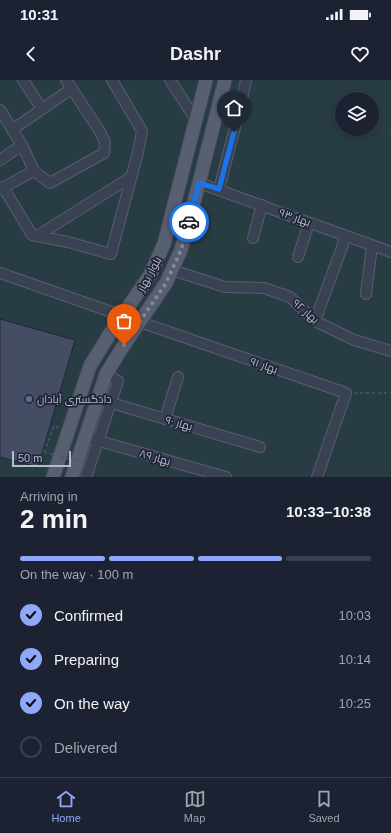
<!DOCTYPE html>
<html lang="en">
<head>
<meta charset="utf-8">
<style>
  body { margin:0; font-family:Helvetica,Cairo,sans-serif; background:#252a3a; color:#f1f3f6; height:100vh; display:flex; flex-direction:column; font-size:15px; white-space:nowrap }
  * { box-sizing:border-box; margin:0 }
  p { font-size:13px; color:#a0a4ac }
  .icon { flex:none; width:22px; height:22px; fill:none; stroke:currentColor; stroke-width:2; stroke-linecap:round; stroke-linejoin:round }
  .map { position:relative; height:397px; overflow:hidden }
  .panel { display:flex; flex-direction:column; background:#1c2232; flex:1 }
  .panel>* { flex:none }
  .tools { position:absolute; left:335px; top:12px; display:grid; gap:8px }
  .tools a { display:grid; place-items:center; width:44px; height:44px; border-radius:50%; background:#1c2232; box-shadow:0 2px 10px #0003,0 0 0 1px #3a3f4d; font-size:20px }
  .scale { position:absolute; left:12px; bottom:10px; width:59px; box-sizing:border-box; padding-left:4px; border:2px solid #b7bccc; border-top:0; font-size:11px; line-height:14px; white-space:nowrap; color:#b7bccc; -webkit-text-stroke:3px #1f2537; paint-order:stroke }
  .pin { position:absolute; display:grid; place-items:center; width:34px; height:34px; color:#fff; margin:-41px -17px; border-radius:50% 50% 50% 0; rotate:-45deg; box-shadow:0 0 4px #0007 }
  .pin .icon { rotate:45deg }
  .courier { position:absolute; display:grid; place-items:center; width:40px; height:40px; margin:-20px; border:3px solid #1a73e8; border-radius:50%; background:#fff; color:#222; box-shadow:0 1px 5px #0007 }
  .headline em { font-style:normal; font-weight:700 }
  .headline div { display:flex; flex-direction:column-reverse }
  .headline { display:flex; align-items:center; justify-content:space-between; height:68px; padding:0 20px }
  h1 { font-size:26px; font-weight:700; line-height:30px }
  .bar { display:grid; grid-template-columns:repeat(4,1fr); gap:6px 4px; align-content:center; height:48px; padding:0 20px }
  .bar i { height:5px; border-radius:3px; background:#3a3f4d }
  .bar .on { background:#8fa8f9 }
  .bar p { grid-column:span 4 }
  ol { padding:0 20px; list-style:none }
  li { display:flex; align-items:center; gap:12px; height:44px }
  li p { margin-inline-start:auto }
  li .icon { padding:4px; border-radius:50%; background:#8fa8f9; color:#111; stroke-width:4 }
  li:last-child { color:#a0a4ac }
  li i { width:22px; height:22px; border:2px solid #3a3f4d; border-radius:50% }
  .status { display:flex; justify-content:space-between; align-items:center; height:28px; padding:0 20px; background:#1c2232; direction:ltr }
  .status svg { height:11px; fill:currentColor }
  header { display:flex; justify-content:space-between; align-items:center; height:52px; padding:0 20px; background:#1c2232; font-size:18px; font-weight:700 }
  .dock { display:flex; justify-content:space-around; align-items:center; height:56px; border-top:1px solid #3a3f4d; background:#1c2232; font-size:11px; color:#a0a4ac }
  .dock a { display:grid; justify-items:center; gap:2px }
  .dock .on { color:#8fa8f9 }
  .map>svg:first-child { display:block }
</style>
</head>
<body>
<div class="status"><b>10:31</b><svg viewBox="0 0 49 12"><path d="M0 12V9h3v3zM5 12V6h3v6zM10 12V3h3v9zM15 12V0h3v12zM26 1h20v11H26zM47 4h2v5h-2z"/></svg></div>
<header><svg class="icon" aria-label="back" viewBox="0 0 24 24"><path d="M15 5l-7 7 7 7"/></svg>Dashr<svg class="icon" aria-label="heart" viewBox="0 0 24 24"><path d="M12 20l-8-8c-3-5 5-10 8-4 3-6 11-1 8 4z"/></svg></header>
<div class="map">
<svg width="391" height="397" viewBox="0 0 391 397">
  <rect width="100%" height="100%" fill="#262e42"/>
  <path fill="#283c43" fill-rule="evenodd" d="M0,0H391V397H0ZM342,19H372V49H342Z"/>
  <path fill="#454d64" stroke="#212739" d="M0,239L75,260L38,387L0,377Z"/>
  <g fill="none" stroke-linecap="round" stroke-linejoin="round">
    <defs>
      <g id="minor">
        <path d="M23,0L42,29"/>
        <path d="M170,0L196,40"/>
        <path d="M219,22L241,24L246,0"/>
        <path d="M0,30L22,65L34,91L50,103L104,73L105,62L99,50L66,0"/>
        <path d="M12,50L71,9"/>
        <path d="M0,80L22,65"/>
        <path d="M199,103L391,172"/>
        <path d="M3,107L32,155L68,162L111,174L138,72L142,51L112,0"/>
        <path d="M0,109L34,91"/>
        <path d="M219,109L241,24"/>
        <path d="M37,156L131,97"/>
        <path d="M253,158L262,125"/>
        <path d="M298,177L309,143"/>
        <path d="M172,190L225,207L264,208L290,217L315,241L354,260L391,271"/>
        <path d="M0,193L123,236"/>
        <path d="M366,214L372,166"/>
        <path d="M315,241L346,156"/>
        <path d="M140,242L346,313L317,397"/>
        <path d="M98,319L260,367"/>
        <path d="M165,339L178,297"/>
        <path d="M85,357L226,397"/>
        <path d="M86,397L118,301L106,294"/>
      </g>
      <g id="major">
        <path d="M53,397L90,286L109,255L150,195L164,164L206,0"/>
        <path d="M72,397L106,294L124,265L166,203L181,170L198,107L225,0"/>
      </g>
    </defs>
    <use href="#minor" stroke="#585e6f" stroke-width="12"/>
    <use href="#major" stroke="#44495b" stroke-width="15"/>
    <g stroke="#465960" stroke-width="1.5" stroke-dasharray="3 3" stroke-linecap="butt">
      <path d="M390,50L391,51"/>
      <path d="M354,313H391"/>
      <path d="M44,372L54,346L59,348"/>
    </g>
    <use href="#minor" stroke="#3a4152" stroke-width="10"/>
    <use href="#major" stroke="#585f71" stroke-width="13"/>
    <path stroke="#465960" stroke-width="1.5" stroke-dasharray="3 3" stroke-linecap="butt" d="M44,372L85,383"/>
  </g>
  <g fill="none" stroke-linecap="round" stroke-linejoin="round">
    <path stroke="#848a9c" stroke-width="4" stroke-dasharray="0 7.2" d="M124,265L166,203L181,170L189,142"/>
    <path stroke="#1a73e8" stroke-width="5" d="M189,142L199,103L219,109L234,52"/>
  </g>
  <circle fill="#5c6f8a" stroke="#1f2537" stroke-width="1.5" cx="29" cy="319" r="4"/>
  <g text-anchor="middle" stroke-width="3.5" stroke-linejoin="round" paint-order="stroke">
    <g font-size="11" fill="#b7bccc" stroke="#1f2537">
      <text transform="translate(295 137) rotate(20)" y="4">بهار ۹۳</text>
      <text transform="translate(149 194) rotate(-61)" y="4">بلوار بهار</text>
      <text transform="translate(306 231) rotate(41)" y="4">بهار ۹۲</text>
      <text transform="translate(264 285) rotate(19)" y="4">بهار ۹۱</text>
      <text transform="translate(179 343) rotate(16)" y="4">بهار ۹۰</text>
      <text transform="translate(155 377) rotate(16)" y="4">بهار ۸۹</text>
    </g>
    <g font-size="11" fill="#b7bccc" stroke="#1f2537" text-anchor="start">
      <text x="37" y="323">دادگستری آبادان</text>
    </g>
  </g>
</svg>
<div class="tools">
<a><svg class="icon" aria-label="layers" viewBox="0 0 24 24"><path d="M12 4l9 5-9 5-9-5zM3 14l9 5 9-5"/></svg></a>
</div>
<div class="scale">50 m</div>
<div class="pin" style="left:124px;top:265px;background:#ea580c"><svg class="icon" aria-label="bag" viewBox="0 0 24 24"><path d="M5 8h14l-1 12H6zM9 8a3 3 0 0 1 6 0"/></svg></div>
<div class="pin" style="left:234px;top:52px;background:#1f2937"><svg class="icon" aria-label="home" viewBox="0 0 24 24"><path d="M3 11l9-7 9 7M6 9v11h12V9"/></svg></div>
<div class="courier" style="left:189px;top:142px"><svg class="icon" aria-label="car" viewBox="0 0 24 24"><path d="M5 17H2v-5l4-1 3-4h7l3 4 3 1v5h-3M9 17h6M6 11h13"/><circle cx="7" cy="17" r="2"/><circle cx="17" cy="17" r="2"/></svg></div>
</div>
<section class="panel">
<div class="headline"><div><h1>2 min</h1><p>Arriving in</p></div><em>10:33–10:38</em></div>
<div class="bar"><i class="on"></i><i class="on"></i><i class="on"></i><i></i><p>On the way · 100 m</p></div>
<ol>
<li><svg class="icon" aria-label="check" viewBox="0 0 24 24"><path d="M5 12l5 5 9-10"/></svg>Confirmed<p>10:03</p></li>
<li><svg class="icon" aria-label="check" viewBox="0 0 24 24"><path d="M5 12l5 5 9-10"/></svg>Preparing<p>10:14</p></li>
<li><svg class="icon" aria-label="check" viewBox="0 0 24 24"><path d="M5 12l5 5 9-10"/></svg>On the way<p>10:25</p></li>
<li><i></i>Delivered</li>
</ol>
</section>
<nav class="dock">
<a class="on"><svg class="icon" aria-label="home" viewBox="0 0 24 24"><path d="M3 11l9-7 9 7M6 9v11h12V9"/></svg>Home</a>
<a><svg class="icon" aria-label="map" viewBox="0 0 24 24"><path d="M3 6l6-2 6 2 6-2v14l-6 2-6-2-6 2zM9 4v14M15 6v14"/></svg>Map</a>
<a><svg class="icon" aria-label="saved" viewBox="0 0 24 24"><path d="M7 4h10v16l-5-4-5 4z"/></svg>Saved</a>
</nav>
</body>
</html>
